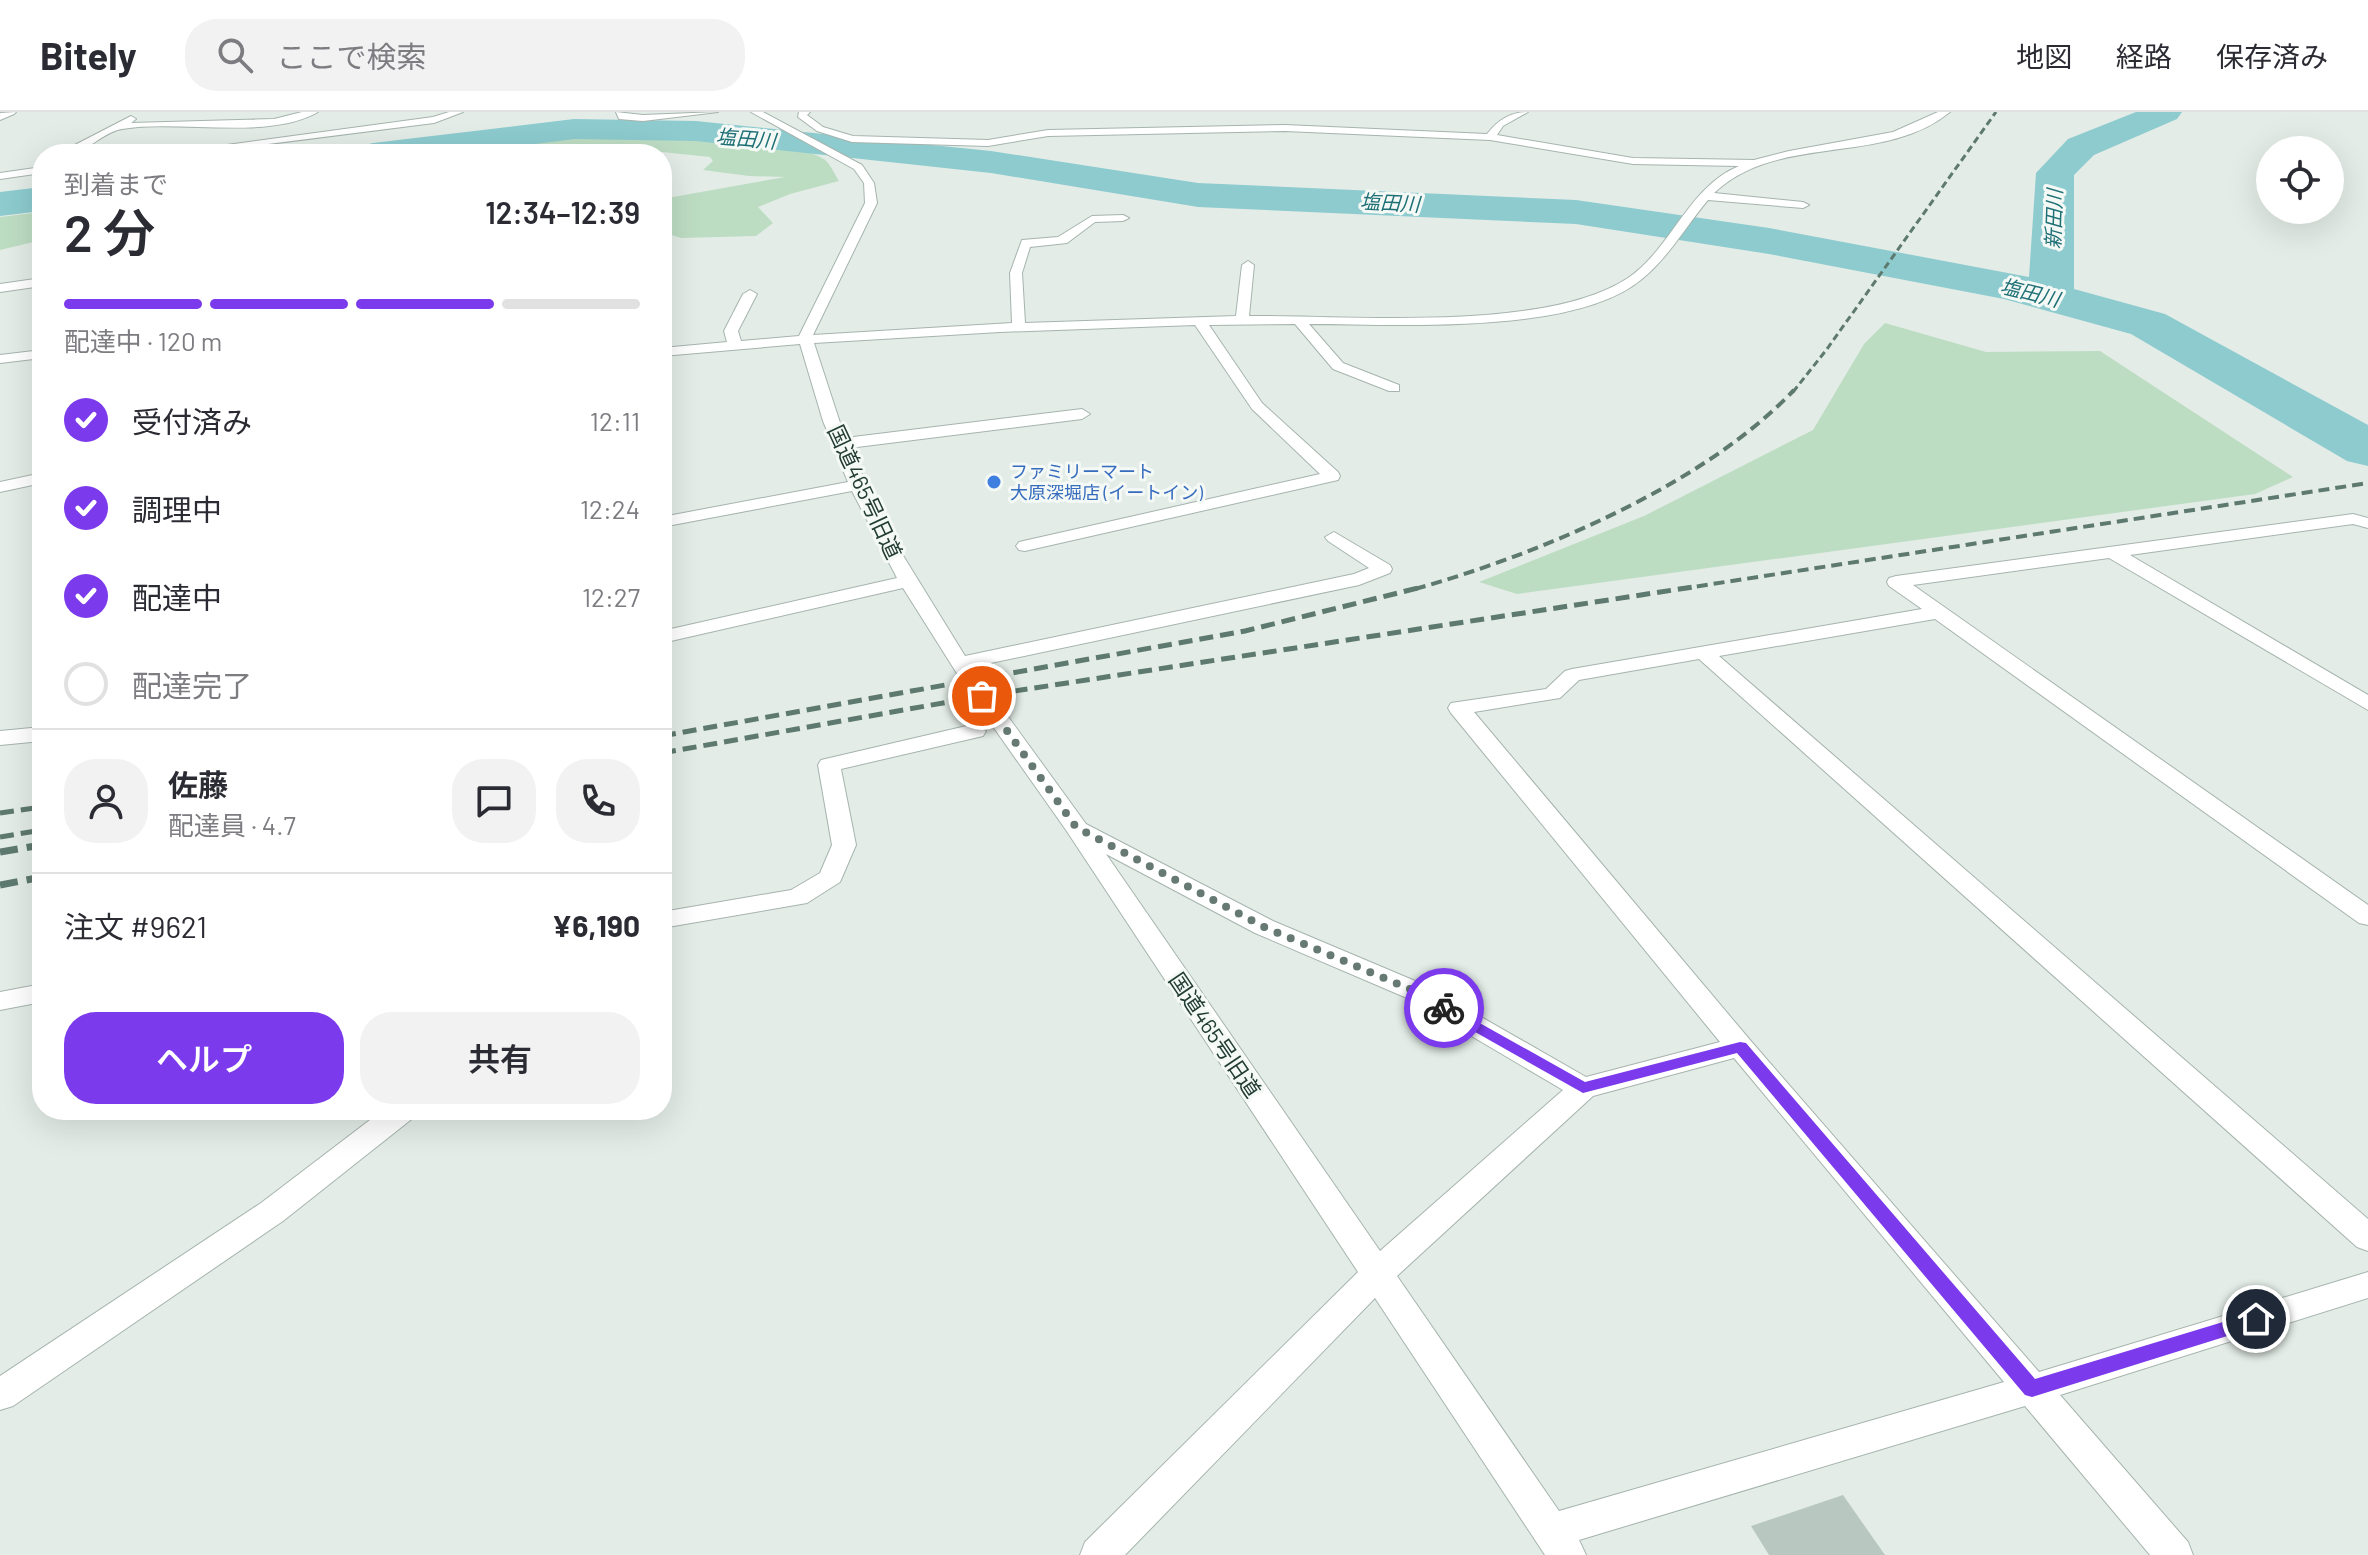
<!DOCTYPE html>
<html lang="ja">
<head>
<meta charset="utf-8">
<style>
  body { margin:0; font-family:Barlow,"Noto Sans JP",sans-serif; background:#f2f2f3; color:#2b2b33; height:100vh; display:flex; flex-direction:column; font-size:30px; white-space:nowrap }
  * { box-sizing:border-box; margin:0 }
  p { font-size:26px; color:#7c7c81 }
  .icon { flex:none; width:44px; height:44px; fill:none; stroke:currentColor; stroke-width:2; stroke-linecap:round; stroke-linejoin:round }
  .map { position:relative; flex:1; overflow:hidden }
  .side { position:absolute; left:32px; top:32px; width:640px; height:976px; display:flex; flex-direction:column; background:#fff; border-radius:32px; box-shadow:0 8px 32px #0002 }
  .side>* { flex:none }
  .controls { position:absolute; left:2256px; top:24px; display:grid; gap:16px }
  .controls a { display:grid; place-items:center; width:88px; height:88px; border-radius:50%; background:#fff; box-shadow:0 8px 32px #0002; font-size:40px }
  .pin { position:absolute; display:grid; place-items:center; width:68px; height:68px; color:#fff; margin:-34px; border:4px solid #fff; border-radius:50%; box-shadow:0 2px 8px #0007 }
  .courier { position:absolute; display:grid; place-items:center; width:80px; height:80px; margin:-40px; border:6px solid #7c3aed; border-radius:50%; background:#fff; color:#222; box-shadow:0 2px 10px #0007 }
  .overview em { font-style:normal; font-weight:600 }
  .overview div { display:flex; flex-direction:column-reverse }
  .overview { display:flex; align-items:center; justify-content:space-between; height:136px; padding:0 32px }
  h1 { font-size:52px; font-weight:600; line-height:60px }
  .bar { display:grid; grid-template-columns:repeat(4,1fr); gap:12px 8px; align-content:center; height:96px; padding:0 32px }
  .bar i { height:10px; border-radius:6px; background:#e1e1e2 }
  .bar .selected { background:#7c3aed }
  .bar p { grid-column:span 4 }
  .line { display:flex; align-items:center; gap:20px; padding:0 32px; border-top:2px solid #e1e1e2 }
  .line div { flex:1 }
  .round { display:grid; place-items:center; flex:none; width:84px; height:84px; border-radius:32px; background:#f2f2f3 }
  ol { padding:0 32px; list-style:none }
  li { display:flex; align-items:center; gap:24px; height:88px }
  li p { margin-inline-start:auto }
  li .icon { padding:8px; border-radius:50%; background:#7c3aed; color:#fff; stroke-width:4 }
  li:last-child { color:#7c7c81 }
  li i { width:44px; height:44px; border:4px solid #e1e1e2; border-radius:50% }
  .button { display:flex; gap:16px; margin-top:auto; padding:16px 32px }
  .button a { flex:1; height:92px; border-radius:32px; background:#7c3aed; color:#fff; font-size:32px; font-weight:600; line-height:92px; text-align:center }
  .button a+a { background:#f2f2f3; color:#2b2b33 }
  header { display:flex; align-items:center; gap:48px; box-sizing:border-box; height:112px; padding:0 40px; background:#fff; border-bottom:2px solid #e1e1e2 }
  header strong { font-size:38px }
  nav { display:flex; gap:44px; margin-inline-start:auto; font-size:28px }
  .search { width:560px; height:72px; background:#f2f2f3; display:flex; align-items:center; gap:20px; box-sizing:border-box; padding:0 28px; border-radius:32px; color:#7c7c81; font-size:30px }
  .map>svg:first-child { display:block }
</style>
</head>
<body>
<header>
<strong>Bitely</strong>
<div class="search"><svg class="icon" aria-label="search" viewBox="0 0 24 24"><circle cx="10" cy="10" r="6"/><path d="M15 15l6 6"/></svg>ここで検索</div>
<nav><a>地図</a><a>経路</a><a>保存済み</a></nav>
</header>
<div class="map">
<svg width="2368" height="1443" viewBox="0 0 2368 1443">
  <rect width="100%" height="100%" fill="#e3ece7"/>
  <g fill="#bdddc3">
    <path d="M670,24C705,27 799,29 825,48C831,53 835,63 839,69L790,82L758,95L773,111L756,124L681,126L662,120V87L785,65L749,64L703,58L713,49L710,45L624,36L543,42H435L573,25Z"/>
    <path d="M42,100V128L0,138V105Z"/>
    <path d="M1885,211L1986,240L2100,239L2293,365L2255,382L1517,482L1479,470L1644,404L1813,318L1864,232Z"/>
  </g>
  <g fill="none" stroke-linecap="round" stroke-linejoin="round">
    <g fill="#8dcbcf" fill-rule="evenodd">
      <path d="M2136,0H2182L2177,7L2094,43L2074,63V177L2165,202L2368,313V354L2347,349L2131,222L2004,187L1769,142L1576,112L1198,95L991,61L696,29L574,27L459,42H355L360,34L373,31L574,7L696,9L991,39L1198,71L1576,88L1769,116L2029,165L2036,61L2068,27Z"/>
      <path d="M42,75V99L0,104V80Z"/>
    </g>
  </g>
  <path fill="#b8c7c0" d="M1843,1383L1885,1443H1769L1751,1414Z"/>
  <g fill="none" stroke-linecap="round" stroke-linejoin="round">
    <defs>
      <g id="minor">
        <path d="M16,0L14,2L0,8V1Z"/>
        <path d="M302,0H318C268,29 178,7 122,17C102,20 86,42 68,42L71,35L131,4L136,7L131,11L274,7Z"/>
        <path d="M449,0H463L434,11L190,42H161L433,5Z"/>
        <path d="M616,0L643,3L718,0L643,9L619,7Z"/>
        <path d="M751,0H763L862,53L874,71L877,91L813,223L1012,211L1010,161L1022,128L1058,125L1092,104L1123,103L1129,106L1123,109L1095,110L1067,131L1030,135L1022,161L1025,211L1236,204L1242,153L1248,149L1254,153L1249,204C1350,203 1544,221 1628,166C1672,136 1688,75 1739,54L1633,52L1490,28L1285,19L1048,24L988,34L852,30L817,19L798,5L799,0H810L807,3L823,15L853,24L988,28L1048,18L1285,13L1487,22C1498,8 1510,0 1528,0L1503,14L1497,23L1633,46L1754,48L1789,39L1893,20L1938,0H1950C1883,55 1778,20 1714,81L1803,90L1809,93L1803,96L1708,88C1686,114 1669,145 1642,167C1575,224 1395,212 1309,212L1343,251L1399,273V279H1389L1333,257L1295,212L1209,213L1262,291L1338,360L1340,364L1338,368L1025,439L1019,438L1016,434L1019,430L1320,362L1252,297L1195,213L1000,220L814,231L845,326L1082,297L1090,302L1082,307L849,336L899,437L965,544L1354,462L1369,456L1328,429L1325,425L1334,420L1390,453L1392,457L1390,461L1359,473L972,555L1086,712L1273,809L1427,874L1586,965L1720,930L1451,601L1448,596L1451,591L1546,577L1565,559L1572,557L1922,497L1889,474L1887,470L1889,466L1896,464L2353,402L2368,406V416L2353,412L2130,443L2368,583V598L2109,446L1913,473L2368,793V813L2359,811L1935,507L1719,544L2368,1107V1139L2357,1135L1699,547L1579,568L1560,586L1474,600L1750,928L2039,1260L2368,1160V1186L2060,1283L2188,1430L2193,1443H2150L2025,1294L1579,1428L1586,1443H1545L1375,1186L1125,1443H1080L1085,1430L1358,1160L1066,718L968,579L903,476L662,531V519L897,466L852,379L662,415V405L848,370L823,309L800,232L662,244V236L727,230L724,219L743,182L750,178L757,182L738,219L741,229L799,224L865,91L864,71L854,57ZM1106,742L1255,821L1407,886L1563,978L1380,1139ZM1734,946L2004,1270L1559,1399L1397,1164L1593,984Z"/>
        <path d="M42,55V61L0,67V61Z"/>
        <path d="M42,166V174L0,180V172Z"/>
        <path d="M42,238V246L0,251V243Z"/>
        <path d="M42,361V371L0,380V370Z"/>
        <path d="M975,612L986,619L983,624L841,657L856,733L840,770L807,791L662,816V800L791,778L820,761L832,733L818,653L821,648Z"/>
        <path d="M42,615V629L0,633V619Z"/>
        <path d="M42,872V890L0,898V880Z"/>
        <path d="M383,998H418L413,1006L283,1109L13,1294L0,1298V1264L261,1091Z"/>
      </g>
    </defs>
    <use href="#minor" stroke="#a6b4ae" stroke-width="2"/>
    <use href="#minor" fill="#fff" fill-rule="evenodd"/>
    <path stroke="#5e796f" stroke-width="3" stroke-dasharray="7 4" stroke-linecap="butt" d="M1793,280L1827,237L1996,0"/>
    <g stroke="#5e796f" stroke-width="4" stroke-dasharray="11 6" stroke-linecap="butt">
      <path d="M1415,477C1540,442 1704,373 1794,278"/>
      <path d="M1680,477L2368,371"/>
    </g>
    <g stroke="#5e796f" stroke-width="5" stroke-dasharray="14 7" stroke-linecap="butt">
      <path d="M662,624L1245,519L1422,475"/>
      <path d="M662,641L982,584L1693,475"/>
      <path d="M0,701L42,695"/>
      <path d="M0,725L42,718"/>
    </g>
    <g stroke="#5e796f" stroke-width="7" stroke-dasharray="18 9" stroke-linecap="butt">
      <path d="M0,740L42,733"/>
      <path d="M0,773L42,765"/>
    </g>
  </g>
  <path fill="#7c3aed" d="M1444,891L1585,970L1740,930L1746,931L2035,1267L2256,1200L2262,1202L2265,1207L2262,1213L2256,1215L2032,1285L2025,1283L1737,941L1583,981L1438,899L1436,896Z"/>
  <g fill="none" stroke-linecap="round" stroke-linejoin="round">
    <path stroke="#667a73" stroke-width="8" stroke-dasharray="0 14.4" d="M982,584L1076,715L1264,815L1417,880L1444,896"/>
  </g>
  <circle fill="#3f7fe0" stroke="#f4f9f6" stroke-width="3" cx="994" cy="370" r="8"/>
  <g text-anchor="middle" stroke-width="6" stroke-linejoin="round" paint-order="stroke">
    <g font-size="18" fill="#366cbe" stroke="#f4f9f6" text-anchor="start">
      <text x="1010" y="366">ファミリーマート<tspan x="1010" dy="21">大原深堀店 (イートイン)</tspan></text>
    </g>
    <g font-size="20" font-style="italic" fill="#1f7077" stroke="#f4f9f6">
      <text transform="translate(746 27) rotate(5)" y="7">塩田川</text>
      <text transform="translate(1390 91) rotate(3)" y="7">塩田川</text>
      <text transform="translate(2054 107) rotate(-88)" y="7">新田川</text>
      <text transform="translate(2030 181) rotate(14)" y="7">塩田川</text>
    </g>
    <g font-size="22" fill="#233d34" stroke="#f4f9f6">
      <text transform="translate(865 380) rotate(65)" y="8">国道465号旧道</text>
      <text transform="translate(1215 923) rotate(56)" y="8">国道465号旧道</text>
    </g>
  </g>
</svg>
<div class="controls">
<a><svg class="icon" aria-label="locate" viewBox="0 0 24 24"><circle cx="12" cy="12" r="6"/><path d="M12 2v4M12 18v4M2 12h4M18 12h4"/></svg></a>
</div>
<div class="pin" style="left:982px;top:584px;background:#ea580c"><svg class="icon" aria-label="bag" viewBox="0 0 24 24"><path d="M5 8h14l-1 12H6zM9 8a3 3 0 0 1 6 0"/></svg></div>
<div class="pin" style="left:2256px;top:1207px;background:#1f2937"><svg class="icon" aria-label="home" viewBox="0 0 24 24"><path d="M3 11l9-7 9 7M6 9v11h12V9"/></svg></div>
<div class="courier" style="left:1444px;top:896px"><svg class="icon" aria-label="bike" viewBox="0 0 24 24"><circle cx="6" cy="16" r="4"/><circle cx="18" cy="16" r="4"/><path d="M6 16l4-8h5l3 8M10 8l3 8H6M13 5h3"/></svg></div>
<section class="side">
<div class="overview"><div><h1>2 分</h1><p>到着まで</p></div><em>12:34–12:39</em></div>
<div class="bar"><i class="selected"></i><i class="selected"></i><i class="selected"></i><i></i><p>配達中 · 120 m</p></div>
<ol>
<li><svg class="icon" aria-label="check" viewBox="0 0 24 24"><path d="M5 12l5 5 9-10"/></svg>受付済み<p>12:11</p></li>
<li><svg class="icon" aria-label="check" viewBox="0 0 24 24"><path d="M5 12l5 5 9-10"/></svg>調理中<p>12:24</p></li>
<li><svg class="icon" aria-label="check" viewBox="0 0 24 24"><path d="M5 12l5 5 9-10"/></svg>配達中<p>12:27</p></li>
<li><i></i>配達完了</li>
</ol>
<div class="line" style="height:144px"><a class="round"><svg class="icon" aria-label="person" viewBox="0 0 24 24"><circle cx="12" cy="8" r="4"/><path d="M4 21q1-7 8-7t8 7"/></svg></a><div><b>佐藤</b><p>配達員 · 4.7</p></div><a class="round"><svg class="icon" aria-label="chat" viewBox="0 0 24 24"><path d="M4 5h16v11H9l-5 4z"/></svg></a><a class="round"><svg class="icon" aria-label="phone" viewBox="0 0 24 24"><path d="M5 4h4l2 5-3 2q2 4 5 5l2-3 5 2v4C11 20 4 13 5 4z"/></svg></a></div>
<div class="line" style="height:104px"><div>注文 #9621</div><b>¥6,190</b></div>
<div class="button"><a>ヘルプ</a><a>共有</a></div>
</section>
</div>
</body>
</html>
